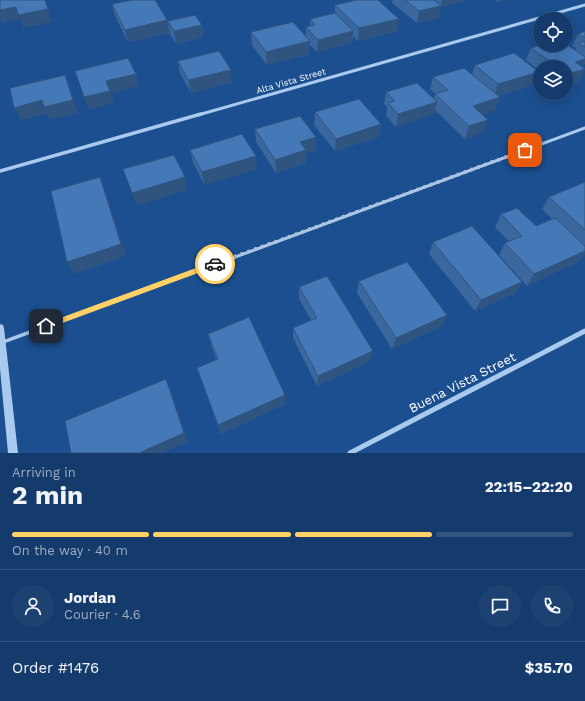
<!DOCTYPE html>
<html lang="en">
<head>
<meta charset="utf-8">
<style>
  body { margin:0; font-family:"Work Sans",sans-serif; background:#1d4271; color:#f1f3f6; height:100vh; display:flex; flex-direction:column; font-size:15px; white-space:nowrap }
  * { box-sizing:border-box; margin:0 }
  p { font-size:13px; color:#9dadc1 }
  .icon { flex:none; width:22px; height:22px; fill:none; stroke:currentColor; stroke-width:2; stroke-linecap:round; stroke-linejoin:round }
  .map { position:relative; height:453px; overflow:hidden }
  .sheet { display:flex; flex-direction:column; background:#143b6b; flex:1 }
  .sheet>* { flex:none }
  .controls { position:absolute; left:533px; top:12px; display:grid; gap:8px }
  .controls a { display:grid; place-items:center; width:40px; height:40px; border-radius:50%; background:#143b6b; box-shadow:0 4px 16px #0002,0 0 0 1px #33557e; font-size:20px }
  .pin { position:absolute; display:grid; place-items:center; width:34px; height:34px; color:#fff; margin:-17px; border-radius:8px; box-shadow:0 2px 6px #0006 }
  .courier { position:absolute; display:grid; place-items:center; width:40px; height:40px; margin:-20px; border:3px solid #ffd166; border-radius:50%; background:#fff; color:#222; box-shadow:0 1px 5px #0007 }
  .head em { font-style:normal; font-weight:700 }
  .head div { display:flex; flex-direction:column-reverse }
  .head { display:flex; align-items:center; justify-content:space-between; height:68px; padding:0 12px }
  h1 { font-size:26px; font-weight:700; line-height:30px }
  .bar { display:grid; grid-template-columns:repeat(4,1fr); gap:6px 4px; align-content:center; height:48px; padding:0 12px }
  .bar i { height:5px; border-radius:3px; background:#33557e }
  .bar .on { background:#ffd166 }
  .bar p { grid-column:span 4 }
  .line { display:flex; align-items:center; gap:10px; padding:0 12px; border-top:1px solid #33557e }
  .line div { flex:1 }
  .round { display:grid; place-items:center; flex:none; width:42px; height:42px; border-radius:21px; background:#1d4271 }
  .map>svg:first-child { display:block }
</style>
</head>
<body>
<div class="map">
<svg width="585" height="453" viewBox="0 0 585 453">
  <rect width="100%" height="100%" fill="#1b4f8f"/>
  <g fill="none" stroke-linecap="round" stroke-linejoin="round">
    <path stroke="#a9c9ee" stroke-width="3" d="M219,263L585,128"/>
    <path stroke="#a9c9ee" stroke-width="3.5" d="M0,343L221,262"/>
    <path stroke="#a9c9ee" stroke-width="3" d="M198,115L585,5"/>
    <path stroke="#a9c9ee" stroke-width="3.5" d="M0,171L201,114"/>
    <path stroke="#a9c9ee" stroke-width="5" d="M350,453L585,331"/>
    <path fill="#a9c9ee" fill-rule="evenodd" d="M0,324L3,325L4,328L18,453H8L0,369Z"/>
  </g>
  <g fill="#3a679d">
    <path d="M393,0H468L441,7L438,18L417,23L392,3Z"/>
    <path d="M494,0H507L498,2Z"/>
    <path d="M112,4L167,20L170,33L128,42L115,16Z"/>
    <path d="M335,5L397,31L358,41L353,36L352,43L317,52L310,45V54L267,65L252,45L251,32L306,36V27L310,26V19L335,13Z"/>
    <path d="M168,21L202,25L203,37L176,44L170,34Z"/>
    <path d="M585,31V64L584,63L582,67L579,82L566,86V67H540V71L526,60L531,48L575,50L576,48L572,46L578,34Z"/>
    <path d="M178,61L232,82L191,93L180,73Z"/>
    <path d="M475,65L539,72L533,85L498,96L500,97L495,110L482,114L483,132L465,139L435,110L434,114L396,127L386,116L387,107L384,104L386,92L434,98L435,94L430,89L433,77L472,74Z"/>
    <path d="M315,112L379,137L335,151L314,125Z"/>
    <path d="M255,129L316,150L306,153V163L276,173L256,142Z"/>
    <path d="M190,150L257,169L204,185L193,162Z"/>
    <path d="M585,183V254L579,261L527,286L499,255L505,243L509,241L495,227L501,214L536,226L552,219L542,209L549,197Z"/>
    <path d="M433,242L522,282L515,293L475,311L429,254Z"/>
    <path d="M359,281L447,315L442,326L392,349L357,293Z"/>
    <path d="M299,287L370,361L317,386L293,338V328L311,320L299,299Z"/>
    <path d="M208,334L285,395V404L221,434L197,368L216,359L211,345Z"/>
  </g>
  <g fill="#305480">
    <path d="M45,0L52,22L23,28L20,19L2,23L0,17V10Z"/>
    <path d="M442,0H468L441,7L438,18L417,23L419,11L441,6Z"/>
    <path d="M498,0H507L498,2Z"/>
    <path d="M399,19L397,31L358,41L359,28Z"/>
    <path d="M167,20L170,33L128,42L125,30Z"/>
    <path d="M202,25L203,37L176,44L174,31Z"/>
    <path d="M353,31L352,43L317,52L318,40Z"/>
    <path d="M310,41V54L267,65L266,52Z"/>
    <path d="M585,59V62L581,70L585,69L579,82L566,86V78L575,62Z"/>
    <path d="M231,70L232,82L191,93L188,80Z"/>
    <path d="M539,72L533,85L494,97L498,84Z"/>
    <path d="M136,74L139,86L111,93L114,103L89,110L84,97L106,81Z"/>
    <path d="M65,75L70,88L78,113L50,120L47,114L21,120L14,108L42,100Z"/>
    <path d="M500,97L495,110L469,119L473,106Z"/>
    <path d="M437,102L434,114L396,127L398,114Z"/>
    <path d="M488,120L483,132L465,139L469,126Z"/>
    <path d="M381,124L379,137L335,151L336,139Z"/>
    <path d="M316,137V150L306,153V163L276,173L275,160L300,142Z"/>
    <path d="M256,156L257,169L204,185L202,172Z"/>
    <path d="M100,177L105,190L126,256L74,274L67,262Z"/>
    <path d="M185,177L187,190L137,206L132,193Z"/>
    <path d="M585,251V254L579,261L527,286L534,274Z"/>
    <path d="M522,282L515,293L475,311L481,300Z"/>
    <path d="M447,315L442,326L392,349L396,338Z"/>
    <path d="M373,351L370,361L317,386L318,376Z"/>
    <path d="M166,379L170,389L188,442L163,453H139Z"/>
    <path d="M285,395V404L221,434L218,425Z"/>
  </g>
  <g fill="#4478b7" stroke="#305480">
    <path d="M0,0H45L48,9L18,15L16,7L0,10Z"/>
    <path d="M133,0H155L167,20L125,30L112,4Z"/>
    <path d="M357,0H378L399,19L359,28L335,5Z"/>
    <path d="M405,0H434L441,6L419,11Z"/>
    <path d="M335,13L353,31L318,40L306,27L315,25L310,19Z"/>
    <path d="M195,15L202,25L174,31L168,21Z"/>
    <path d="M293,22L310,41L266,52L251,32Z"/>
    <path d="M585,31V38L578,34Z"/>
    <path d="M585,41V47L578,43Z"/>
    <path d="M566,44L585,57V59L575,62L585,69L568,74L566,73V67H558L531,48L541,45H566Z"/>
    <path d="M219,51L231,70L188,80L178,61Z"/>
    <path d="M514,53L539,72L498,84L475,65Z"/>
    <path d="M128,58L136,74L106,81L110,91L84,97L75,71Z"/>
    <path d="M464,68L500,97L473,106L488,120L469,126L435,94L448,90L433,77Z"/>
    <path d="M65,75L73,100L44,107L42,100L14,108L10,88Z"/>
    <path d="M417,83L437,102L398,114L388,103L395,101L386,92Z"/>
    <path d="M359,99L381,124L336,139L315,112Z"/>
    <path d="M300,116L316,137L300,142L306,150L275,160L255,129Z"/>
    <path d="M242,134L256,156L202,172L190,150Z"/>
    <path d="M174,155L185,177L132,193L123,169Z"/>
    <path d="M100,177L121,244L67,262L51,191Z"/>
    <path d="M585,182V230L549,197Z"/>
    <path d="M517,208L536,226L555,218L585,246V251L534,274L505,243L522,236L501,214Z"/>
    <path d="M472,226L522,282L481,300L433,242Z"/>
    <path d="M407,262L447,315L396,338L359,281Z"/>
    <path d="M327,276L373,351L318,376L293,328L317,318L299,287Z"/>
    <path d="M249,317L285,395L218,425L197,368L218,359L208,334Z"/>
    <path d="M166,379L184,433L139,453H71L65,421Z"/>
  </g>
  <path fill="#ffd166" d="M215,261L218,264L217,266L46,329L43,326L44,324Z"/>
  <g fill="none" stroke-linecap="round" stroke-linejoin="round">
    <path stroke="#afc1d8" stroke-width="4" stroke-dasharray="0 7.2" d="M215,264L525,150"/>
  </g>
  <g text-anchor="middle" stroke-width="4" stroke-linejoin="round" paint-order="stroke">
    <g font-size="9" fill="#fff" stroke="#1b4f8f">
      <text transform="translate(291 81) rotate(-16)" y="3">Alta Vista Street</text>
    </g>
    <g font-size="13" fill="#fff" stroke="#1b4f8f">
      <text transform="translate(462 382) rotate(-27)" y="5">Buena Vista Street</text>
    </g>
  </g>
</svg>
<div class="controls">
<a><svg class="icon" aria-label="locate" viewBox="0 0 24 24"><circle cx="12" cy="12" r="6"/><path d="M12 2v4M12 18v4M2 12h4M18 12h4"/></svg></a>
<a><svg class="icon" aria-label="layers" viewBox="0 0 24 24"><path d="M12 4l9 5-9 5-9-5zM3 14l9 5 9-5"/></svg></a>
</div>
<div class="pin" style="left:525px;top:150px;background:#ea580c"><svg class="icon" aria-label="bag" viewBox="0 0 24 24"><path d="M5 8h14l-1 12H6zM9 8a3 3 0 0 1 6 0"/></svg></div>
<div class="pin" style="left:46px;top:326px;background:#1f2937"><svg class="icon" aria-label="home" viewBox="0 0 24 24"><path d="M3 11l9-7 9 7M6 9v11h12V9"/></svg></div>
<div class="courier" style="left:215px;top:264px"><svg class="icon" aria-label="car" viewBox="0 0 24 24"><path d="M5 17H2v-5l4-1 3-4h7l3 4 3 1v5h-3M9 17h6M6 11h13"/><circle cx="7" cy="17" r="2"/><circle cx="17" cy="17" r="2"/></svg></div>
</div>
<section class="sheet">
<div class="head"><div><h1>2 min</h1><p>Arriving in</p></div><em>22:15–22:20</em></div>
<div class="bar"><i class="on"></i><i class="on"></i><i class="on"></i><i></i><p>On the way · 40 m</p></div>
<div class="line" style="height:72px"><a class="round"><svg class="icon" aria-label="person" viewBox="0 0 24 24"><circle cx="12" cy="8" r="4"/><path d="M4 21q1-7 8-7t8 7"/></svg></a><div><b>Jordan</b><p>Courier · 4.6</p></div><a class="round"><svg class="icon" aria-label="chat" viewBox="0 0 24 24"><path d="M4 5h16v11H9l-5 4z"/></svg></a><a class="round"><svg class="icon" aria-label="phone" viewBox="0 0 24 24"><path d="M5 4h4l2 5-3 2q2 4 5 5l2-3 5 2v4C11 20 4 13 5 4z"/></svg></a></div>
<div class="line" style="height:52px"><div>Order #1476</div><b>$35.70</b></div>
</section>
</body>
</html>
